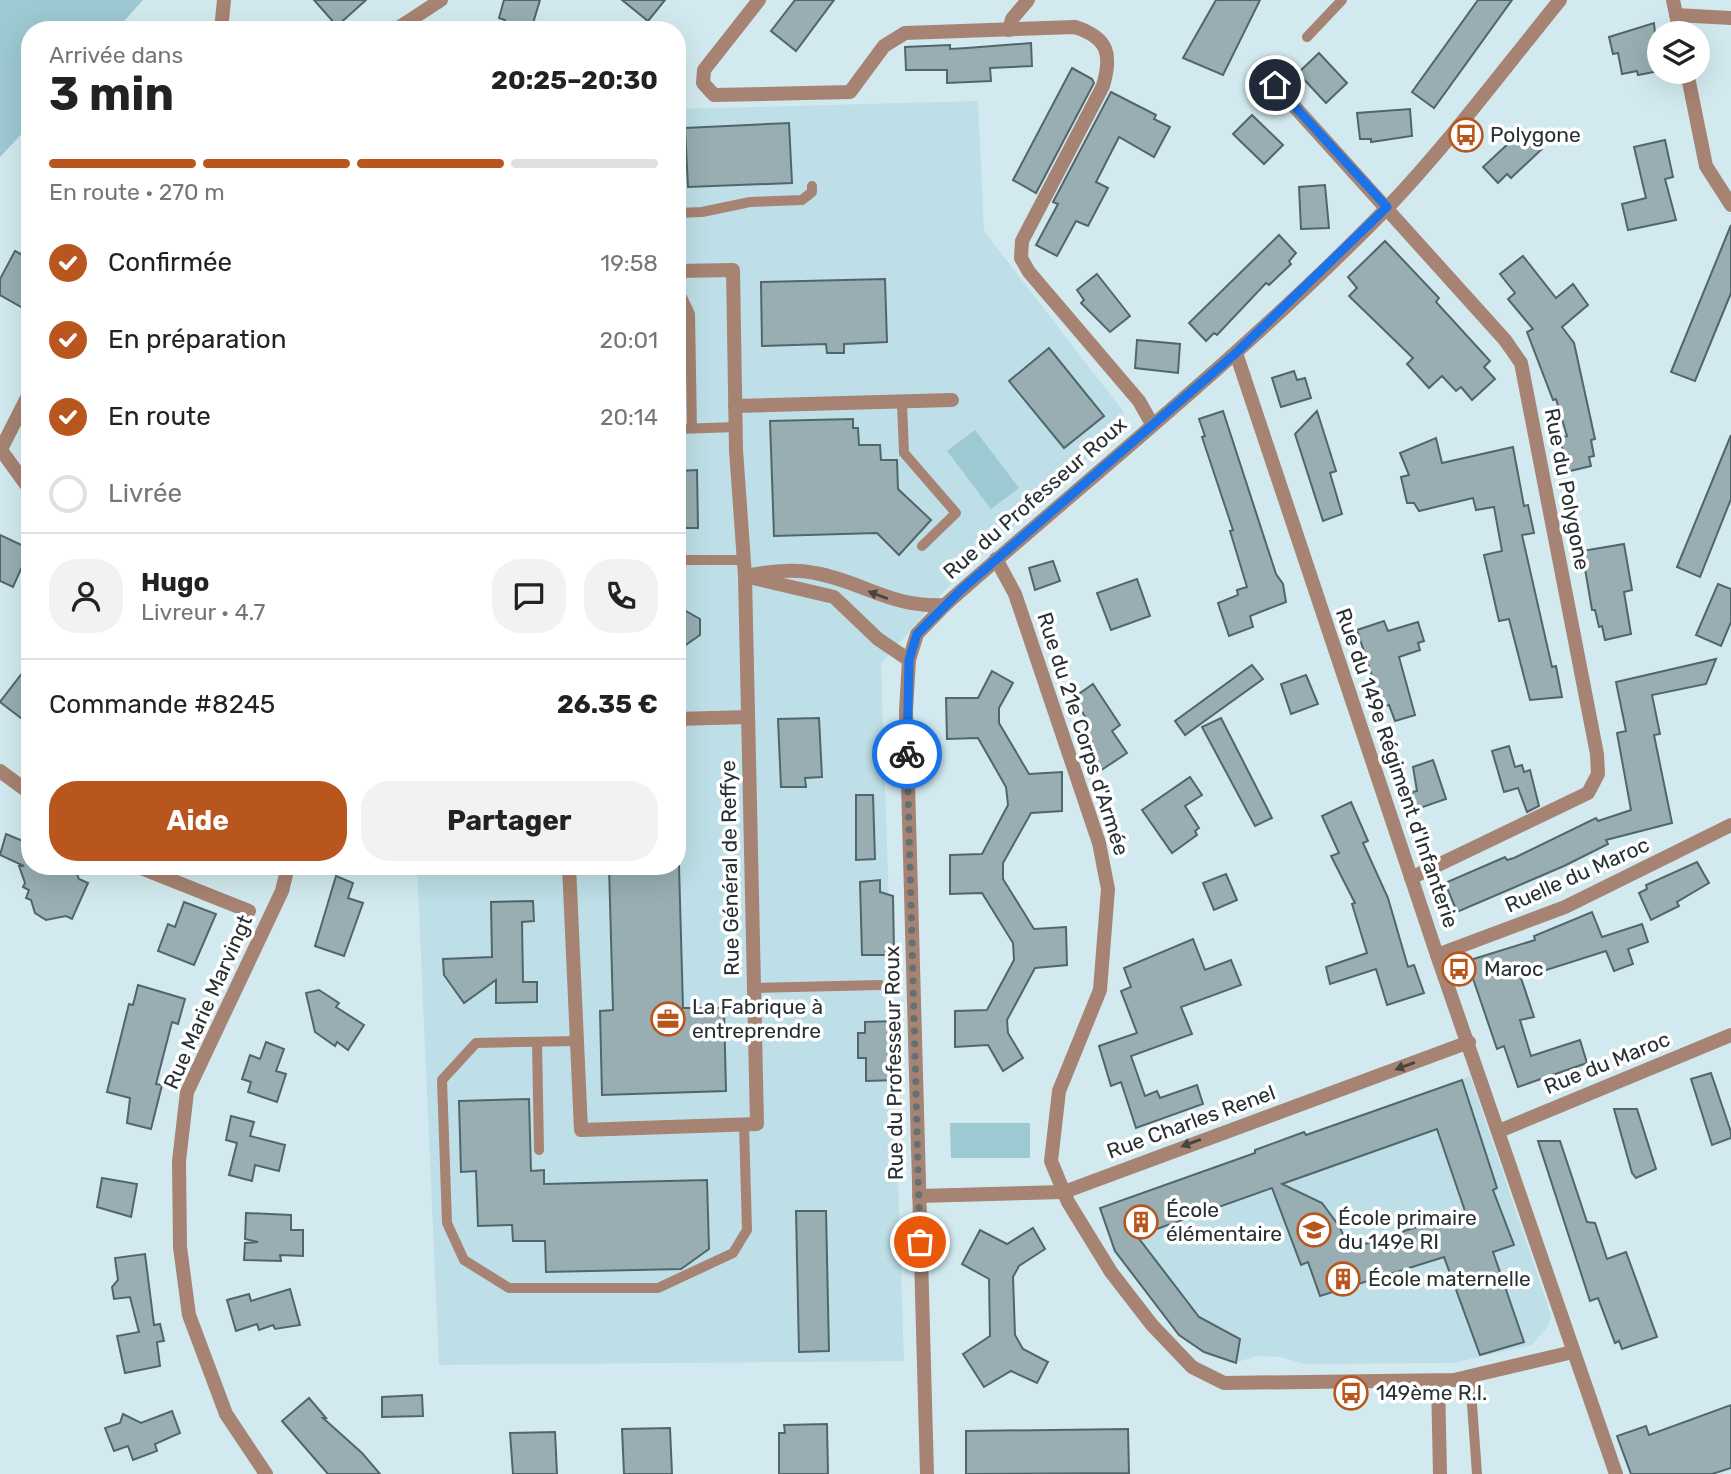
<!DOCTYPE html>
<html lang="fr">
<head>
<meta charset="utf-8">
<style>
  body { margin:0; font-family:Rubik,sans-serif; background:#f2f2f2; color:#222; height:100vh; display:flex; flex-direction:column; font-size:26px; white-space:nowrap }
  * { box-sizing:border-box; margin:0 }
  p { font-size:23px; color:#767676 }
  .icon { flex:none; width:38px; height:38px; fill:none; stroke:currentColor; stroke-width:2; stroke-linecap:round; stroke-linejoin:round }
  .map { position:relative; flex:1; overflow:hidden }
  .drawer { position:absolute; left:21px; top:21px; width:665px; height:854px; display:flex; flex-direction:column; background:#fff; border-radius:28px; box-shadow:0 7px 28px #0002 }
  .drawer>* { flex:none }
  .fabs { position:absolute; left:1647px; top:21px; display:grid; gap:14px }
  .fabs a { display:grid; place-items:center; width:63px; height:63px; border-radius:50%; background:#fff; box-shadow:0 7px 28px #0002; font-size:35px }
  .pin { position:absolute; display:grid; place-items:center; width:60px; height:60px; color:#fff; margin:-30px; border:4px solid #fff; border-radius:50%; box-shadow:0 2px 7px #0007 }
  .courier { position:absolute; display:grid; place-items:center; width:70px; height:70px; margin:-35px; border:5px solid #1a73e8; border-radius:50%; background:#fff; color:#222; box-shadow:0 2px 9px #0007 }
  .head em { font-style:normal; font-weight:700 }
  .head div { display:flex; flex-direction:column-reverse }
  .head { display:flex; align-items:center; justify-content:space-between; height:119px; padding:0 28px }
  h1 { font-size:46px; font-weight:700; line-height:52px }
  .bar { display:grid; grid-template-columns:repeat(4,1fr); gap:10px 7px; align-content:center; height:84px; padding:0 28px }
  .bar i { height:9px; border-radius:5px; background:#e0e0e0 }
  .bar .selected { background:#b9561d }
  .bar p { grid-column:span 4 }
  .line { display:flex; align-items:center; gap:18px; padding:0 28px; border-top:2px solid #e0e0e0 }
  .line div { flex:1 }
  .round { display:grid; place-items:center; flex:none; width:74px; height:74px; border-radius:28px; background:#f2f2f2 }
  ol { padding:0 28px; list-style:none }
  li { display:flex; align-items:center; gap:21px; height:77px }
  li p { margin-inline-start:auto }
  li .icon { padding:7px; border-radius:50%; background:#b9561d; color:#fff; stroke-width:4 }
  li:last-child { color:#767676 }
  li i { width:38px; height:38px; border:4px solid #e0e0e0; border-radius:50% }
  .button { display:flex; gap:14px; margin-top:auto; padding:14px 28px }
  .button a { flex:1; height:80px; border-radius:28px; background:#b9561d; color:#fff; font-size:28px; font-weight:700; line-height:80px; text-align:center }
  .button a+a { background:#f2f2f2; color:#222 }
  .map>svg:first-child { display:block }
</style>
</head>
<body>
<div class="map">
<svg width="1731" height="1474" viewBox="0 0 1731 1474">
  <rect width="100%" height="100%" fill="#d2eaef"/>
  <g fill="#bedfe7">
    <path d="M978,101L984,231L1123,411V426L953,581L881,664L904,1361L439,1365L417,866H677V109Z"/>
    <path d="M1470,1076L1548,1306L1551,1317L1547,1328L1532,1345L1453,1363L1305,1364L1280,1357L1256,1356L1235,1363L1204,1351L1178,1333L1113,1251L1100,1208Z"/>
  </g>
  <g fill="#9dc9d3">
    <path d="M0,0H143L116,30H30V125L0,157Z"/>
    <path d="M975,430L1019,488L991,509L947,451Z"/>
    <path d="M950,1123H1030V1158H951Z"/>
  </g>
  <g fill="#98aeb3" stroke="#51666b" stroke-width="2" fill-rule="evenodd">
    <path d="M314,0H366L337,26Z"/>
    <path d="M504,0H540L531,30H502L505,20L499,18Z"/>
    <path d="M622,0H665L648,21Z"/>
    <path d="M795,0H834L796,51L771,31Z"/>
    <path d="M1216,0H1260L1223,75L1183,58Z"/>
    <path d="M1478,0H1512L1434,108L1412,92Z"/>
    <path d="M1654,23L1659,71L1638,75L1637,71L1622,74L1618,53L1613,54L1609,37Z"/>
    <path d="M1031,43L1032,66L990,68L991,81L947,83V70H906L905,47L950,45V49L967,48Z"/>
    <path d="M1319,53L1347,83L1326,103L1298,73Z"/>
    <path d="M1072,68L1092,79L1094,83L1036,193L1013,180Z"/>
    <path d="M1111,92L1156,115L1154,119L1170,127L1154,157L1119,137L1096,182L1108,188L1088,226L1076,221L1057,256L1036,245L1058,204L1053,202Z"/>
    <path d="M1410,109L1412,136L1371,142V139H1360L1357,113Z"/>
    <path d="M1252,115L1283,145L1264,164L1233,134Z"/>
    <path d="M789,123L792,183L688,187L685,128Z"/>
    <path d="M1524,129L1542,149L1511,178L1507,174L1498,183L1483,167Z"/>
    <path d="M1665,140L1673,177L1665,179L1676,220L1628,230L1622,204L1646,198L1634,147Z"/>
    <path d="M1325,185L1329,228L1301,229L1299,187Z"/>
    <path d="M1731,225V293L1695,381L1671,372Z"/>
    <path d="M1279,235L1296,253L1289,261L1291,264L1269,285L1266,283L1217,335L1214,333L1206,341L1189,323Z"/>
    <path d="M1385,241L1439,298L1436,302L1490,361L1484,367L1495,379L1472,400L1461,387L1456,391L1442,376L1429,388L1407,364L1413,358L1349,296L1357,288L1348,277Z"/>
    <path d="M15,251L30,259V312L0,295V279Z"/>
    <path d="M1523,256L1556,298L1573,284L1588,305L1562,327L1574,343L1595,439L1591,440L1594,456L1589,457L1591,466L1570,471L1565,462L1560,438L1567,436L1556,399L1553,400L1527,332L1533,329L1508,299L1515,293L1500,274Z"/>
    <path d="M1097,274L1130,316L1110,332L1081,303L1084,300L1077,290Z"/>
    <path d="M885,279L887,342L844,344V353H827L826,344L762,346L761,282Z"/>
    <path d="M1137,340L1180,344L1178,373L1135,368Z"/>
    <path d="M1049,348L1104,416L1064,448L1009,381Z"/>
    <path d="M1294,371L1297,380L1305,378L1311,398L1281,407L1272,378Z"/>
    <path d="M1223,411L1276,574L1283,584L1286,602L1250,616L1253,627L1229,636L1218,603L1238,595L1237,590L1247,587L1230,531L1233,530L1202,437L1205,436L1199,419Z"/>
    <path d="M1317,411L1336,471L1330,473L1342,514L1323,521L1295,434Z"/>
    <path d="M853,419V428H858L859,445H880L881,460H897L898,489L931,520L899,555L877,533L774,536L770,421Z"/>
    <path d="M1731,435V499L1700,577L1677,567Z"/>
    <path d="M1436,438L1442,463L1513,447L1524,506L1528,505L1534,533L1522,535L1552,667L1556,666L1562,697L1530,700L1509,619L1499,621L1484,555L1502,551L1494,507L1476,510L1473,498L1419,511L1414,503H1407L1401,477L1409,475L1400,453Z"/>
    <path d="M697,470L698,528H677V471Z"/>
    <path d="M0,535L30,549L13,587L0,581Z"/>
    <path d="M1624,544L1632,590L1624,592L1631,634L1605,640L1602,626L1599,627L1595,610H1592L1582,551Z"/>
    <path d="M1053,561L1060,581L1035,590L1029,568Z"/>
    <path d="M1137,579L1150,616L1111,630L1097,593Z"/>
    <path d="M1718,584L1731,589V622L1721,646L1696,635Z"/>
    <path d="M677,606L700,619V635L677,651Z"/>
    <path d="M1384,621L1388,631L1418,622L1424,641L1418,643L1420,650L1399,657L1415,715L1395,721L1389,705L1382,707L1357,630Z"/>
    <path d="M1716,659L1706,684L1652,695L1660,734L1654,735L1672,823L1606,840L1608,844L1564,866L1457,912L1445,883L1505,857L1507,860L1514,858L1596,818L1598,821L1631,810L1617,733L1626,731L1616,682Z"/>
    <path d="M30,663V725L0,702Z"/>
    <path d="M1252,665L1263,679L1185,735L1175,721Z"/>
    <path d="M992,671L1013,683L999,708V723L1029,774L1062,772V811L1031,813L1003,863V879L1034,929L1066,927L1067,965L1035,968L1007,1020L1008,1033L1023,1058L1003,1071L988,1045L955,1047V1011L987,1010L1014,960L1013,943L982,893L950,894V855L982,854L1008,805L1006,787L978,738L947,739L946,698H978Z"/>
    <path d="M1306,675L1318,704L1291,714L1281,684Z"/>
    <path d="M1093,684L1120,725L1112,731L1127,753L1100,771L1086,751L1094,746L1081,722L1086,718L1073,698Z"/>
    <path d="M819,718L822,777L805,778L806,787H781L778,719Z"/>
    <path d="M1221,718L1272,818L1255,826L1202,727Z"/>
    <path d="M1509,746L1515,767L1522,765L1524,772L1530,770L1539,806L1527,812L1518,788L1504,792L1492,751Z"/>
    <path d="M1433,760L1446,799L1417,809L1412,792L1417,791L1413,767Z"/>
    <path d="M1190,777L1202,795L1185,806L1199,828L1195,831L1197,835L1172,853L1142,810Z"/>
    <path d="M856,795H873L875,859L856,860Z"/>
    <path d="M1351,802L1368,841L1363,843L1388,898L1408,967L1414,965L1424,993L1387,1005L1376,969L1330,984L1326,967L1367,953L1352,904L1355,903L1331,856L1339,853L1322,816Z"/>
    <path d="M6,834L30,844V866H74L79,879L88,883L72,919L66,916L46,920L35,913L31,900L26,898L29,890L23,887L25,883L19,866H24L0,855Z"/>
    <path d="M1697,862L1709,883L1677,902L1679,906L1651,920L1639,893L1647,889L1646,885Z"/>
    <path d="M609,866H679L683,1008H724L726,1091L602,1095L600,1011L613,1010Z"/>
    <path d="M1226,874L1237,900L1214,910L1203,883Z"/>
    <path d="M336,876L353,883L348,898L363,903L344,956L315,946Z"/>
    <path d="M880,880V892L893,896L894,955H862L860,882Z"/>
    <path d="M533,901L534,921L522,922L523,982H537V1002L496,1003V980L464,1003L444,975L443,959L492,957L491,902Z"/>
    <path d="M184,902L216,914L194,965L158,951L168,924L175,927Z"/>
    <path d="M1592,912L1602,937L1642,924L1648,942L1628,949L1633,964L1614,971L1606,951L1521,978L1534,1017L1520,1020L1531,1056L1580,1040L1587,1063L1518,1087L1504,1046L1497,1049L1467,961L1535,940L1534,936Z"/>
    <path d="M1193,939L1205,970L1231,960L1241,985L1181,1007L1192,1034L1131,1056L1145,1096L1157,1091L1160,1098L1197,1085L1203,1104L1136,1128L1121,1082L1111,1086L1099,1046L1137,1033L1121,991L1131,987L1124,968Z"/>
    <path d="M138,985L185,999L178,1024L172,1022L156,1084L162,1085L151,1129L127,1123L130,1098L107,1092L129,1004L133,1005Z"/>
    <path d="M319,990L339,1003L336,1007L364,1025L348,1050L337,1042L335,1046L315,1032L306,993Z"/>
    <path d="M895,1021L897,1080L866,1081V1058H858V1033H865V1022Z"/>
    <path d="M266,1042L284,1049L276,1071L286,1074L277,1102L248,1092L251,1082L242,1079L250,1055L260,1059Z"/>
    <path d="M1711,1073L1731,1132V1138L1712,1145L1691,1079Z"/>
    <path d="M1462,1080L1497,1188L1493,1190L1514,1245L1493,1252L1524,1342L1480,1355L1444,1257L1320,1296L1308,1262L1301,1265L1272,1188L1137,1236L1199,1317L1240,1339L1236,1363L1204,1352L1179,1335L1115,1251L1100,1208L1255,1153V1150L1304,1132L1306,1135ZM1437,1129L1465,1211L1350,1249L1339,1226L1322,1203L1282,1184Z"/>
    <path d="M529,1099L531,1171L544,1170V1184L707,1180L709,1249L681,1269L546,1272L545,1241H513L512,1225L478,1226L476,1171L461,1172L459,1101Z"/>
    <path d="M1614,1109H1637L1656,1169L1636,1178L1632,1173Z"/>
    <path d="M231,1116L254,1122L250,1136L285,1145L279,1171L255,1165L252,1181L229,1175L237,1143L226,1140Z"/>
    <path d="M1538,1141H1560L1587,1222L1595,1223L1607,1259L1626,1252L1657,1337L1622,1349L1619,1341L1615,1343L1598,1298L1590,1301Z"/>
    <path d="M102,1178L137,1184L131,1217L97,1207Z"/>
    <path d="M796,1211H826L829,1351L799,1352Z"/>
    <path d="M246,1213L291,1215V1230H303V1256L280,1255L281,1261L244,1260L245,1243L258,1242L245,1239Z"/>
    <path d="M1033,1228L1045,1249L1019,1266L1013,1277L1015,1335L1023,1349L1048,1362L1037,1383L1011,1371L984,1387L963,1354L990,1336L989,1279L962,1264L980,1230L1007,1244Z"/>
    <path d="M145,1254L154,1325L160,1324L164,1341L157,1342L160,1366L125,1373L117,1336L139,1332L130,1297L114,1299L112,1287L118,1280L115,1258Z"/>
    <path d="M290,1289L300,1325L275,1329L273,1325L259,1330L257,1324L236,1331L227,1300L249,1294L251,1301Z"/>
    <path d="M422,1395L423,1416L382,1417V1397Z"/>
    <path d="M309,1398L326,1418H323L362,1453L380,1474H328L282,1421Z"/>
    <path d="M1731,1405V1468L1712,1474H1631L1617,1436L1646,1426L1649,1435Z"/>
    <path d="M172,1411L180,1433L155,1444L157,1451L133,1460L128,1446L114,1451L105,1428L120,1423L123,1414L141,1423Z"/>
    <path d="M827,1424L828,1474H779V1433H785L784,1425Z"/>
    <path d="M670,1428L672,1474H624L622,1429Z"/>
    <path d="M1128,1429L1129,1473L966,1474V1431Z"/>
    <path d="M555,1432L557,1474H513L510,1433Z"/>
  </g>
  <g fill="none" stroke-linecap="round" stroke-linejoin="round">
    <g stroke="#a68372" stroke-width="10">
      <path d="M1307,37L1342,0"/>
      <path d="M677,213L702,212L750,202L802,200L812,192V186"/>
      <path d="M680,271V293L690,314L692,428"/>
      <path d="M902,403L904,453L956,513L922,546"/>
      <path d="M677,429L736,427"/>
      <path d="M677,560H744"/>
      <path d="M754,988L880,985"/>
      <path d="M577,1041L476,1043L442,1080L447,1223L464,1260L509,1288H658L733,1253L747,1230L744,1125"/>
      <path d="M537,1042L539,1150"/>
      <path d="M1470,1376L1477,1474"/>
    </g>
    <g stroke="#a68372" stroke-width="14">
      <path d="M1009,30L1012,19L1028,0"/>
      <path d="M136,866L249,911"/>
      <path d="M1438,1381L1440,1474"/>
    </g>
    <g stroke="#a68372" stroke-width="14">
      <path d="M759,0L704,70L703,83L714,95L850,92L884,46L905,33L1075,27C1109,38 1112,55 1103,86L1022,241L1021,258L1029,272L1139,401L1152,424"/>
      <path d="M1673,0L1680,33"/>
      <path d="M1676,15L1731,18"/>
      <path d="M221,30L224,0"/>
      <path d="M395,30L441,0"/>
      <path d="M1687,72L1706,166L1731,205"/>
      <path d="M1275,85L1505,340L1521,363L1597,754L1598,774L1588,793L1411,878"/>
      <path d="M1236,353L1437,955L1616,1474"/>
      <path d="M735,406L952,400"/>
      <path d="M1,450L30,490"/>
      <path d="M0,451L30,392"/>
      <path d="M996,559L1015,594L1099,843L1108,889L1100,990L1059,1091L1051,1161L1068,1202L1111,1272L1152,1325L1192,1367L1224,1383L1454,1380L1573,1352"/>
      <path d="M745,576C767,572 792,568 815,573C864,582 891,608 945,605"/>
      <path d="M753,578L834,597L878,639L909,660"/>
      <path d="M677,719L748,717"/>
      <path d="M0,771L30,793"/>
      <path d="M569,866L581,1130L757,1124L745,576L736,450L733,270L677,271"/>
      <path d="M1437,955L1565,907L1731,825"/>
      <path d="M1499,1131L1731,1035"/>
      <path d="M919,1196L1064,1192L1469,1042"/>
      <path d="M266,1474L226,1414L189,1315L180,1247L179,1161L187,1092L282,891L288,866"/>
      <path d="M927,1474L906,711L909,660L917,634L945,605C1093,474 1249,350 1387,208C1449,143 1503,70 1560,0"/>
    </g>
  </g>
  <defs><path id="oneway-solid" d="M-6-.8H1V-3.2L6.5 0L1 3.2V.8H-6Z" transform="scale(1.75)"/></defs>
  <g fill="#474542">
    <use href="#oneway-solid" transform="translate(878 595) rotate(-159)"/>
    <use href="#oneway-solid" transform="translate(1405 1066) rotate(160)"/>
    <use href="#oneway-solid" transform="translate(1191 1143) rotate(160)"/>
  </g>
  <g fill="none" stroke-linecap="round" stroke-linejoin="round">
    <path stroke="#637174" stroke-width="7" stroke-dasharray="0 12.6" d="M907,754L920,1242"/>
    <path stroke="#1a73e8" stroke-width="9" d="M907,754L909,660L917,634L962,589L1236,353L1387,207L1275,85"/>
  </g>
  <defs>
    <symbol id="bus-ring" viewBox="-11 -11 22 22"><circle r="9.5" fill="#fff" stroke="#b9561d" stroke-width="1.5"/><path d="M-5-6H5V4H4V6H2V4H-2V6H-4V4H-5ZM-3.5-4V0h7V-4ZM-3.5 1.2v1.5H-2V1.2ZM2 1.2v1.5H3.5V1.2Z" fill="#b9561d"/></symbol>
    <symbol id="office-ring" viewBox="-11 -11 22 22"><circle r="9.5" fill="#fff" stroke="#b9561d" stroke-width="1.5"/><path d="M-6-3h4V-5.5h4V-3h4V5H-6ZM-1-4.5V-3h2v-1.5ZM-6 0V1H6V0Z" fill="#b9561d"/></symbol>
    <symbol id="building-ring" viewBox="-11 -11 22 22"><circle r="9.5" fill="#fff" stroke="#b9561d" stroke-width="1.5"/><path d="M-4-6H4V6H1V3H-1V6H-4ZM-2.5-4.3h1.7v1.8h-1.7ZM.8-4.3h1.7v1.8H.8ZM-2.5-1h1.7V.8h-1.7ZM.8-1h1.7V.8H.8Z" fill="#b9561d"/></symbol>
    <symbol id="school-ring" viewBox="-11 -11 22 22"><circle r="9.5" fill="#fff" stroke="#b9561d" stroke-width="1.5"/><path d="M0-5L7-2L0 1L-7-2ZM-4 1L0 2.5L4 1V4Q0 6-4 4Z" fill="#b9561d"/></symbol>
  </defs>
  <g fill-rule="evenodd">
    <use href="#bus-ring" x="1447" y="116" width="38" height="38"/>
    <use href="#bus-ring" x="1440" y="950" width="38" height="38"/>
    <use href="#office-ring" x="649" y="1000" width="38" height="38"/>
    <use href="#building-ring" x="1122" y="1203" width="38" height="38"/>
    <use href="#school-ring" x="1295" y="1211" width="38" height="38"/>
    <use href="#building-ring" x="1324" y="1260" width="38" height="38"/>
    <use href="#bus-ring" x="1332" y="1374" width="38" height="38"/>
  </g>
  <g text-anchor="middle" stroke-width="7" stroke-linejoin="round" paint-order="stroke">
    <g font-size="21" fill="#273032" stroke="#fff" text-anchor="start">
      <text x="1490" y="142">Polygone</text>
      <text x="1484" y="976">Maroc</text>
      <text x="692" y="1014">La Fabrique à<tspan x="692" dy="24">entreprendre</tspan></text>
      <text x="1166" y="1217">École<tspan x="1166" dy="24">élémentaire</tspan></text>
      <text x="1338" y="1225">École primaire<tspan x="1338" dy="24">du 149e RI</tspan></text>
      <text x="1368" y="1286">École maternelle</text>
      <text x="1376" y="1400">149ème R.I.</text>
    </g>
    <g font-size="21" fill="#273032" stroke="#fff">
      <text transform="translate(1567 489) rotate(79)" y="7">Rue du Polygone</text>
      <text transform="translate(1035 498) rotate(-41)" y="7">Rue du Professeur Roux</text>
      <text transform="translate(1083 734) rotate(72)" y="7">Rue du 21e Corps d'Armée</text>
      <text transform="translate(1397 768) rotate(71)" y="7">Rue du 149e Régiment d'Infanterie</text>
      <text transform="translate(730 868) rotate(-91)" y="7">Rue Général de Reffye</text>
      <text transform="translate(1577 875) rotate(-24)" y="7">Ruelle du Maroc</text>
      <text transform="translate(208 1002) rotate(-66)" y="7">Rue Marie Marvingt</text>
      <text transform="translate(894 1063) rotate(-91)" y="7">Rue du Professeur Roux</text>
      <text transform="translate(1607 1063) rotate(-22)" y="7">Rue du Maroc</text>
      <text transform="translate(1191 1122) rotate(-20)" y="7">Rue Charles Renel</text>
    </g>
  </g>
</svg>
<div class="fabs">
<a><svg class="icon" aria-label="layers" viewBox="0 0 24 24"><path d="M12 4l9 5-9 5-9-5zM3 14l9 5 9-5"/></svg></a>
</div>
<div class="pin" style="left:920px;top:1242px;background:#ea580c"><svg class="icon" aria-label="bag" viewBox="0 0 24 24"><path d="M5 8h14l-1 12H6zM9 8a3 3 0 0 1 6 0"/></svg></div>
<div class="pin" style="left:1275px;top:85px;background:#1f2937"><svg class="icon" aria-label="home" viewBox="0 0 24 24"><path d="M3 11l9-7 9 7M6 9v11h12V9"/></svg></div>
<div class="courier" style="left:907px;top:754px"><svg class="icon" aria-label="bike" viewBox="0 0 24 24"><circle cx="6" cy="16" r="4"/><circle cx="18" cy="16" r="4"/><path d="M6 16l4-8h5l3 8M10 8l3 8H6M13 5h3"/></svg></div>
<section class="drawer">
<div class="head"><div><h1>3 min</h1><p>Arrivée dans</p></div><em>20:25–20:30</em></div>
<div class="bar"><i class="selected"></i><i class="selected"></i><i class="selected"></i><i></i><p>En route · 270 m</p></div>
<ol>
<li><svg class="icon" aria-label="check" viewBox="0 0 24 24"><path d="M5 12l5 5 9-10"/></svg>Confirmée<p>19:58</p></li>
<li><svg class="icon" aria-label="check" viewBox="0 0 24 24"><path d="M5 12l5 5 9-10"/></svg>En préparation<p>20:01</p></li>
<li><svg class="icon" aria-label="check" viewBox="0 0 24 24"><path d="M5 12l5 5 9-10"/></svg>En route<p>20:14</p></li>
<li><i></i>Livrée</li>
</ol>
<div class="line" style="height:126px"><a class="round"><svg class="icon" aria-label="person" viewBox="0 0 24 24"><circle cx="12" cy="8" r="4"/><path d="M4 21q1-7 8-7t8 7"/></svg></a><div><b>Hugo</b><p>Livreur · 4.7</p></div><a class="round"><svg class="icon" aria-label="chat" viewBox="0 0 24 24"><path d="M4 5h16v11H9l-5 4z"/></svg></a><a class="round"><svg class="icon" aria-label="phone" viewBox="0 0 24 24"><path d="M5 4h4l2 5-3 2q2 4 5 5l2-3 5 2v4C11 20 4 13 5 4z"/></svg></a></div>
<div class="line" style="height:91px"><div>Commande #8245</div><b>26.35 €</b></div>
<div class="button"><a>Aide</a><a>Partager</a></div>
</section>
</div>
</body>
</html>
